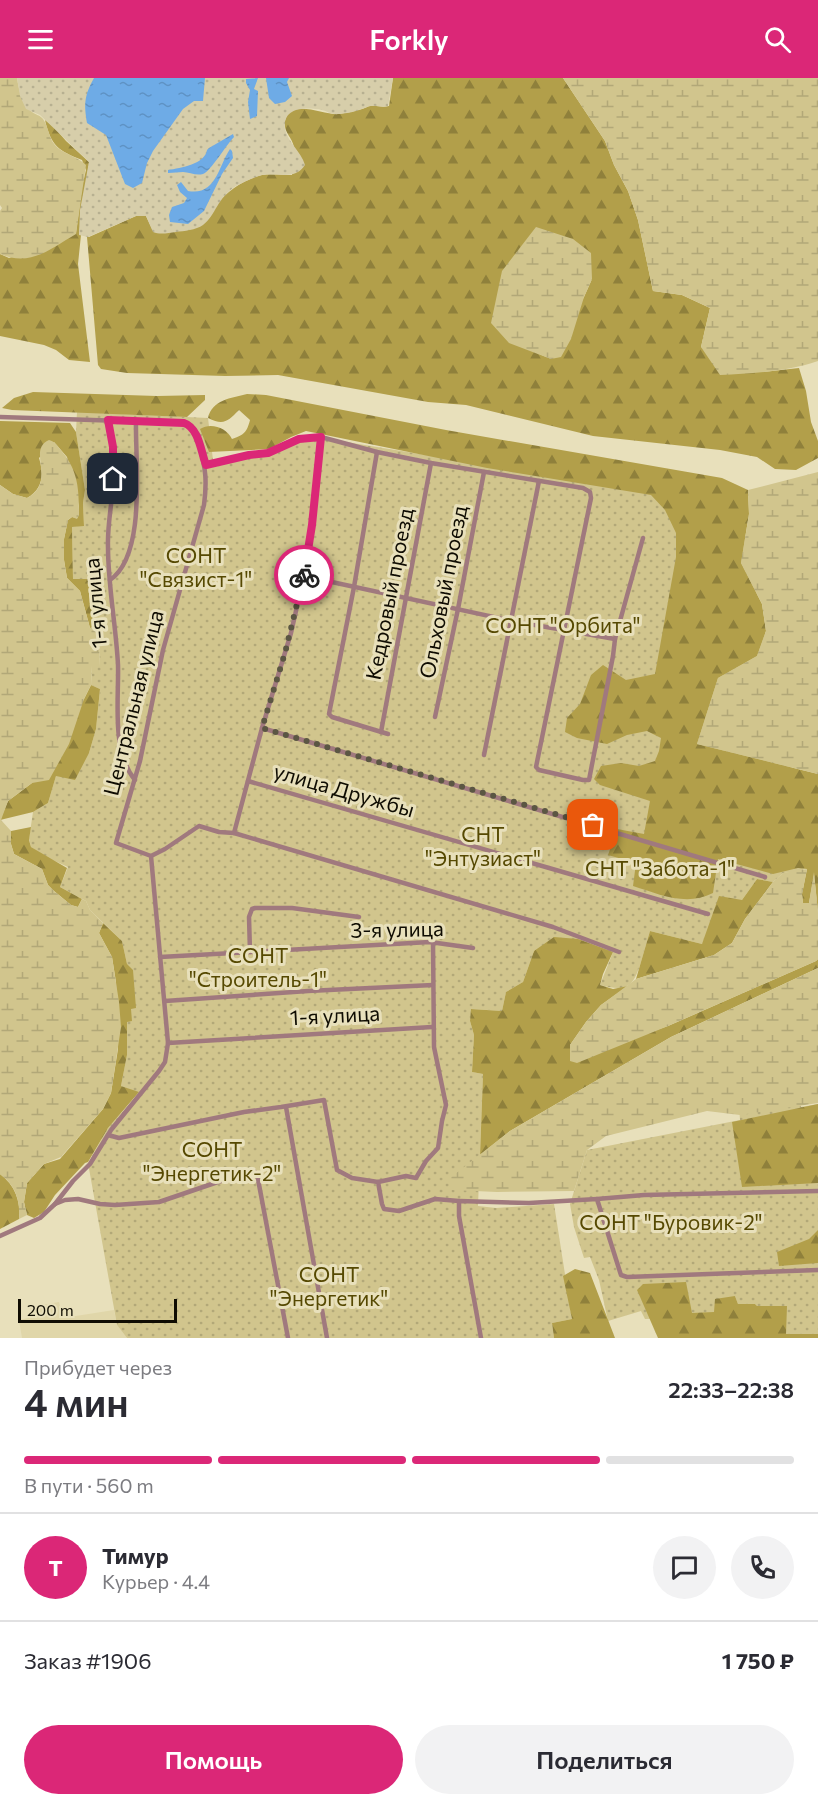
<!DOCTYPE html>
<html lang="ru">
<head>
<meta charset="utf-8">
<style>
  body { margin:0; font-family:Commissioner,sans-serif; background:#f2f2f3; color:#2b2b33; height:100vh; display:flex; flex-direction:column; font-size:22px; white-space:nowrap }
  * { box-sizing:border-box; margin:0 }
  p { font-size:20px; color:#7c7c81 }
  .icon { flex:none; width:33px; height:33px; fill:none; stroke:currentColor; stroke-width:2; stroke-linecap:round; stroke-linejoin:round }
  .map { position:relative; height:1260px; overflow:hidden }
  .details { display:flex; flex-direction:column; background:#fff; flex:1 }
  .details>* { flex:none }
  .scale { position:absolute; left:18px; bottom:15px; width:159px; box-sizing:border-box; padding-left:6px; border:3px solid #0f0c02; border-top:0; font-size:16px; line-height:21px; white-space:nowrap; color:#0f0c02; -webkit-text-stroke:4px #e8e0bb; paint-order:stroke }
  .pin { position:absolute; display:grid; place-items:center; width:51px; height:51px; color:#fff; margin:-26px; border-radius:12px; box-shadow:0 3px 9px #0006 }
  .courier { position:absolute; display:grid; place-items:center; width:60px; height:60px; margin:-30px; border:4px solid #db2777; border-radius:50%; background:#fff; color:#222; box-shadow:0 2px 8px #0007 }
  .summary em { font-style:normal; font-weight:600 }
  .summary div { display:flex; flex-direction:column-reverse }
  .summary { display:flex; align-items:center; justify-content:space-between; height:102px; padding:0 24px }
  h1 { font-size:39px; font-weight:600; line-height:45px }
  .bar { display:grid; grid-template-columns:repeat(4,1fr); gap:9px 6px; align-content:center; height:72px; padding:0 24px }
  .bar i { height:8px; border-radius:4px; background:#e1e1e2 }
  .bar .current { background:#db2777 }
  .bar p { grid-column:span 4 }
  .line { display:flex; align-items:center; gap:15px; padding:0 24px; border-top:2px solid #e1e1e2 }
  .line div { flex:1 }
  .round { display:grid; place-items:center; flex:none; width:63px; height:63px; border-radius:32px; background:#f2f2f3 }
  .cta { display:flex; gap:12px; margin-top:auto; padding:12px 24px }
  .cta a { flex:1; height:69px; border-radius:36px; background:#db2777; color:#fff; font-size:24px; font-weight:600; line-height:69px; text-align:center }
  .cta a+a { background:#f2f2f3; color:#2b2b33 }
  header { display:flex; justify-content:space-between; align-items:center; height:78px; padding:0 24px; background:#db2777; color:#fff; font-size:27px; font-weight:600 }
  .map>svg:first-child { display:block }
</style>
</head>
<body>
<header><svg class="icon" aria-label="menu" viewBox="0 0 24 24"><path d="M4 6h16M4 12h16M4 18h16"/></svg>Forkly<svg class="icon" aria-label="search" viewBox="0 0 24 24"><circle cx="10" cy="10" r="6"/><path d="M15 15l6 6"/></svg></header>
<div class="map">
<svg width="818" height="1260" viewBox="0 0 818 1260">
  <defs>
    <pattern id="grass-dots" width="8" height="8" patternUnits="userSpaceOnUse" patternTransform="scale(1.5)"><rect width="8" height="8" fill="#d1c58d"/><path d="M2 2h.1M6 6h.1" fill="none" stroke="#b2a878" stroke-width="1.8" stroke-linecap="round"/></pattern>
    <pattern id="forest-firs" width="22" height="20" patternUnits="userSpaceOnUse" patternTransform="scale(1.5)"><rect width="22" height="20" fill="#b29f4a"/><path d="M5 1l3.5 6h-7zM16 11l3.5 6h-7z" fill="#8f803b"/></pattern>
    <pattern id="wetland-marsh" width="20" height="14" patternUnits="userSpaceOnUse" patternTransform="scale(1.5)"><rect width="20" height="14" fill="#d1c58d"/><path d="M1 5h8M5 5V1M11 12h8M15 12V8" fill="none" stroke="#b2a878"/></pattern>
    <pattern id="sand-dots" width="8" height="8" patternUnits="userSpaceOnUse" patternTransform="scale(1.5)"><rect width="8" height="8" fill="#d7ceaa"/><path d="M2 2h.1M6 6h.1" fill="none" stroke="#b7b091" stroke-width="1.8" stroke-linecap="round"/></pattern>
    <pattern id="water-ripples" width="26" height="14" patternUnits="userSpaceOnUse" patternTransform="scale(1.5)"><rect width="26" height="14" fill="#6eabe6"/><path d="M2 4q2-2 4 0t4 0M15 11q2-2 4 0t4 0" fill="none" stroke="#5e92c4"/></pattern>
  </defs>
  <rect width="100%" height="100%" fill="#e8e0bb"/>
  <path fill="#e0d6a9" d="M59,1224L63,1240L114,1232L117,1247L127,1260H22L19,1242L32,1239L30,1229Z"/>
  <g fill="url(#grass-dots)">
    <path d="M77,334L208,340L213,382L269,371L277,367L322,360L739,428L808,770L803,793L783,795L773,804L757,801L742,822L702,866L650,853C647,863 644,874 641,884C633,910 626,914 600,907L613,874L534,873L523,904L506,914L502,933L472,931L470,943L474,957L472,994L483,996L478,1128L496,1130L554,1126L572,1241L552,1245L554,1260H127L117,1247L88,1085L108,1050L139,1015L121,1008L127,977V886L122,863L90,832L86,823L60,809L68,789L46,779L31,769L29,761L33,734L48,725L56,698L89,675L96,651L100,611L91,607L92,588H100L98,548L91,531L88,501H73L72,449L84,447L83,425L85,412L76,354Z"/>
    <path d="M797,1013L801,1029L818,1026V1260H785L755,1226H738L735,1218L718,1239L645,1241L641,1233L608,1243L599,1202L590,1179L584,1180L574,1149L570,1126L587,1072L740,1042L739,1028Z"/>
  </g>
  <g fill="url(#forest-firs)" fill-rule="evenodd">
    <path d="M393,0H563L605,63L614,87L628,113L638,142L653,213L682,217L710,230L701,269L763,294L799,290L806,313L811,344L818,363V380L796,392L775,391L757,379L720,372L593,358L466,327L428,324L278,297L225,298L127,295L101,291L98,287L87,159H89L136,138H146L153,153L217,126C227,113 245,101 262,97C271,96 283,97 292,97C292,89 295,77 294,69C292,59 283,54 285,43C290,19 325,38 339,36C346,35 355,33 362,31C364,31 368,28 370,28C378,27 381,30 389,28ZM592,201L584,219L551,281L537,275Z"/>
    <path d="M45,42L54,49L66,63L89,84L79,156L81,157L78,186L90,284L69,282L56,272L44,267L0,258V176L9,180L76,155L82,109L86,92L82,82C59,73 51,68 45,42Z"/>
    <path d="M33,314L157,318L205,317V322L187,339L12,332L2,330L14,320Z"/>
    <path d="M247,316L266,317L446,352L722,400L748,412L749,436L741,485L762,526L766,553L757,578L718,600L697,666L818,696V834L814,797L809,825L803,826L802,816L807,791L798,790L773,796L718,781L713,815C686,829 659,816 633,808L636,785L608,777L617,751L644,756L650,723L600,707L594,701L601,688L621,685L639,688L655,683L659,673L661,660L647,653L627,657L607,666L577,660L565,654L567,640L580,626L591,597L603,587L626,602L655,596L676,479V455L665,432L651,417L487,390L306,353L291,359L269,371L209,374L200,351C211,344 227,350 232,361C244,357 247,354 250,342L239,332C228,343 224,348 208,340C212,322 231,320 247,316Z"/>
    <path d="M0,343L70,345L76,354L85,412L83,425L84,448L72,449L73,501H88L91,531L98,548L90,550L80,513L67,500L64,482V461L68,442L72,439L77,440L79,437V428L67,379L54,364L39,380C44,396 43,411 27,420L13,416L0,407Z"/>
    <path d="M91,607L100,611L96,651L89,675L75,702L56,698L48,725L33,734L0,742L8,723L32,705L84,621Z"/>
    <path d="M31,749L29,762L31,769L67,790L60,809L82,821L78,829L71,827L54,813L48,807L42,791L14,776L11,766V753Z"/>
    <path d="M757,801L773,804L745,841L732,865L714,877L636,901L650,853L702,866L719,818L742,822Z"/>
    <path d="M103,845L122,863L127,886L133,892L136,930L131,931L132,943L127,944V977L121,1008L139,1014L108,1050L88,1084L85,1085L55,1117L44,1134L34,1140L27,1137L24,1124L27,1105L44,1086L60,1081L103,1031L111,1015L118,971L116,904L112,879L99,855Z"/>
    <path d="M554,859L578,861L613,874L603,896L600,907L613,911L628,908L601,927L586,944L570,967V982L668,948L816,883L818,881V890L671,959L510,1053L480,1077L483,996L472,994L474,957L470,943L471,931L502,933L506,914L523,904L534,873Z"/>
    <path d="M818,1026V1105L742,1109L732,1044Z"/>
    <path d="M0,1096C15,1107 21,1124 19,1141L0,1151Z"/>
    <path d="M818,1152V1185L779,1188L777,1174L809,1161Z"/>
    <path d="M575,1191L590,1195L615,1260H554L552,1245L572,1241L563,1198Z"/>
    <path d="M686,1204L692,1235L714,1234L715,1221L735,1218L738,1226H755L757,1228H787L786,1256H818V1260H658L637,1212L643,1206Z"/>
  </g>
  <g fill="url(#wetland-marsh)">
    <path d="M0,0H17C19,13 22,25 32,34C36,37 40,37 43,41C50,51 48,62 58,70C67,77 78,79 86,87L76,156C50,171 31,189 0,176V133L2,130L0,127Z"/>
    <path d="M563,0H818V283C786,294 753,295 720,297L701,269L710,230L682,217L653,213L638,142L628,113L614,87L605,63Z"/>
    <path d="M536,149L573,161L591,175L592,201L584,219L571,261L561,279L551,281L509,265L491,245L502,193Z"/>
    <path d="M49,362C55,364 56,366 60,371C78,392 79,409 79,437L77,441L72,439L68,442L64,461V482L67,500L80,513L90,550L98,548L100,588H92L91,607L84,621L69,666L49,702L32,705L8,723L1,742L11,753V766L14,776L42,791L48,807L54,813L71,827L78,829L82,821L86,823L90,832L103,845L99,855L112,879L119,924L121,949L111,1015L103,1031L61,1079L44,1086L27,1105L24,1124L27,1137L19,1141C20,1122 16,1108 0,1096V407L13,416L27,420C58,403 26,372 49,362Z"/>
    <path d="M818,394V696L697,666L718,600L757,578L766,553L762,526L741,485L749,436L748,412Z"/>
    <path d="M807,791L802,816L803,825H809L814,794L818,834V881L816,883L668,948L577,985L570,983V967L586,944L601,927L636,901L714,877L732,865L745,841L773,804L783,795Z"/>
    <path d="M818,890V1025L740,1037L707,1033L606,1058L587,1072L574,1113L497,1114L452,1112L450,1100L510,1053L671,959Z"/>
  </g>
  <path fill="url(#sand-dots)" d="M17,0H393L388,28C381,30 378,27 371,28C368,28 365,30 362,31C355,34 343,36 335,36C330,36 327,33 322,32C306,29 282,29 285,51C288,65 301,73 305,87C295,103 278,94 262,97C254,99 244,104 236,108C217,120 216,137 203,147C196,152 184,153 176,154C168,155 160,157 153,154L146,138H136L88,159L79,157L80,132L89,84L40,37L26,31L20,18Z"/>
  <g fill="url(#water-ripples)">
    <path d="M94,0H205L203,23H194L183,31L153,73L147,85L142,105L133,110L125,106L106,57L87,45C84,26 84,18 94,0Z"/>
    <path d="M258,0L254,11L258,13L257,38L250,41L248,24L250,12L246,5V1Z"/>
    <path d="M266,0H289L287,4L292,18L285,24L275,26L269,20Z"/>
    <path d="M233,56L234,59C226,67 211,93 203,96C196,98 189,94 183,94C178,94 174,95 168,95V92C181,90 205,86 207,72L209,70Z"/>
    <path d="M230,71L232,73L233,80L222,96L204,133L188,146L170,144L169,137L172,129L184,125L187,120L180,114L177,107L181,104L188,113C216,118 218,89 230,71Z"/>
  </g>
  <g fill="none" stroke-linecap="round" stroke-linejoin="round">
    <g stroke="#a0797e" stroke-width="4.5">
      <path d="M0,339L184,345C195,349 196,357 199,367C206,390 207,404 204,427L163,572L140,683L116,765L151,778L168,965L165,984L159,993L111,1052L90,1086L73,1103L55,1126"/>
      <path d="M108,342C111,358 114,374 114,391C114,417 107,443 108,469C108,508 116,548 118,587C119,622 111,673 135,702"/>
      <path d="M377,374L354,509L329,636L332,639L388,656"/>
      <path d="M205,387L249,377L268,375L299,361L321,359L377,374L431,385L583,410L590,414L591,420L536,689L539,692L583,702H589L613,578L615,561L643,460"/>
      <path d="M304,498L512,543L615,561"/>
      <path d="M110,502C147,477 135,383 136,343"/>
      <path d="M435,639L458,531L484,394"/>
      <path d="M262,650L765,799"/>
      <path d="M381,654L431,385"/>
      <path d="M484,677L539,403"/>
      <path d="M248,703L708,836"/>
      <path d="M234,755L262,650L291,555L307,484L321,359"/>
      <path d="M151,778L165,771L199,748L219,754L234,755L553,849L619,874"/>
      <path d="M250,874L249,839L252,831L255,830H292L359,839"/>
      <path d="M160,879L430,864L473,870"/>
      <path d="M165,923L308,913L433,907"/>
      <path d="M168,965L432,949"/>
      <path d="M286,1029L327,1260"/>
      <path d="M108,1057L119,1060L244,1034L281,1029L324,1022L337,1092L352,1100L378,1104L382,1126L384,1131L399,1133L435,1121L459,1123"/>
      <path d="M378,1104L406,1098L416,1100L426,1083L438,1070L442,1043L446,1027L434,969L433,864"/>
      <path d="M597,1121L644,1117L818,1113"/>
      <path d="M0,1158L40,1140L55,1126L65,1122L78,1121L100,1126L115,1127L159,1124L253,1092L257,1096L288,1260"/>
      <path d="M481,1260L459,1138V1123L529,1125L597,1121L620,1194L621,1197L627,1199L818,1192"/>
    </g>
  </g>
  <g fill="none" stroke-linecap="round" stroke-linejoin="round">
    <path stroke="#5b5643" stroke-width="6" stroke-dasharray="0 10.8" d="M304,497L285,575L262,650L593,747"/>
    <path stroke="#db2777" stroke-width="8" d="M113,401V369L108,342L184,345C199,350 201,374 206,387L249,377L268,375L299,361L321,359L312,447L304,497"/>
  </g>
  <g text-anchor="middle" stroke-width="6" stroke-linejoin="round" paint-order="stroke">
    <g font-size="21" fill="#564902" stroke="#e8e0bb">
      <text x="196" y="485">СОНТ<tspan x="196" dy="24">"Связист-1"</tspan></text>
      <text x="563" y="555">СОНТ "Орбита"</text>
      <text x="483" y="764">СНТ<tspan x="483" dy="24">"Энтузиаст"</tspan></text>
      <text x="660" y="798">СНТ "Забота-1"</text>
      <text x="258" y="885">СОНТ<tspan x="258" dy="24">"Строитель-1"</tspan></text>
      <text x="212" y="1079">СОНТ<tspan x="212" dy="24">"Энергетик-2"</tspan></text>
      <text x="671" y="1152">СОНТ "Буровик-2"</text>
      <text x="329" y="1204">СОНТ<tspan x="329" dy="24">"Энергетик"</tspan></text>
    </g>
    <g font-size="21" fill="#0f0c02" stroke="#e8e0bb">
      <text transform="translate(444 514) rotate(-79)" y="7">Ольховый проезд</text>
      <text transform="translate(390 516) rotate(-79)" y="7">Кедровый проезд</text>
      <text transform="translate(96 525) rotate(-95)" y="7">1-я улица</text>
      <text transform="translate(134 625) rotate(-76)" y="7">Центральная улица</text>
      <text transform="translate(344 713) rotate(16)" y="7">улица Дружбы</text>
      <text transform="translate(397 852) rotate(-1)" y="7">3-я улица</text>
      <text transform="translate(335 938) rotate(-3)" y="7">1-я улица</text>
    </g>
  </g>
</svg>
<div class="scale">200 m</div>
<div class="pin" style="left:593px;top:747px;background:#ea580c"><svg class="icon" aria-label="bag" viewBox="0 0 24 24"><path d="M5 8h14l-1 12H6zM9 8a3 3 0 0 1 6 0"/></svg></div>
<div class="pin" style="left:113px;top:401px;background:#1f2937"><svg class="icon" aria-label="home" viewBox="0 0 24 24"><path d="M3 11l9-7 9 7M6 9v11h12V9"/></svg></div>
<div class="courier" style="left:304px;top:497px"><svg class="icon" aria-label="bike" viewBox="0 0 24 24"><circle cx="6" cy="16" r="4"/><circle cx="18" cy="16" r="4"/><path d="M6 16l4-8h5l3 8M10 8l3 8H6M13 5h3"/></svg></div>
</div>
<section class="details">
<div class="summary"><div><h1>4 мин</h1><p>Прибудет через</p></div><em>22:33–22:38</em></div>
<div class="bar"><i class="current"></i><i class="current"></i><i class="current"></i><i></i><p>В пути · 560 m</p></div>
<div class="line" style="height:108px"><b class="round" style="background:#db2777;color:#fff">Т</b><div><b>Тимур</b><p>Курьер · 4.4</p></div><a class="round"><svg class="icon" aria-label="chat" viewBox="0 0 24 24"><path d="M4 5h16v11H9l-5 4z"/></svg></a><a class="round"><svg class="icon" aria-label="phone" viewBox="0 0 24 24"><path d="M5 4h4l2 5-3 2q2 4 5 5l2-3 5 2v4C11 20 4 13 5 4z"/></svg></a></div>
<div class="line" style="height:78px"><div>Заказ #1906</div><b>1 750 ₽</b></div>
<div class="cta"><a>Помощь</a><a>Поделиться</a></div>
</section>
</body>
</html>
